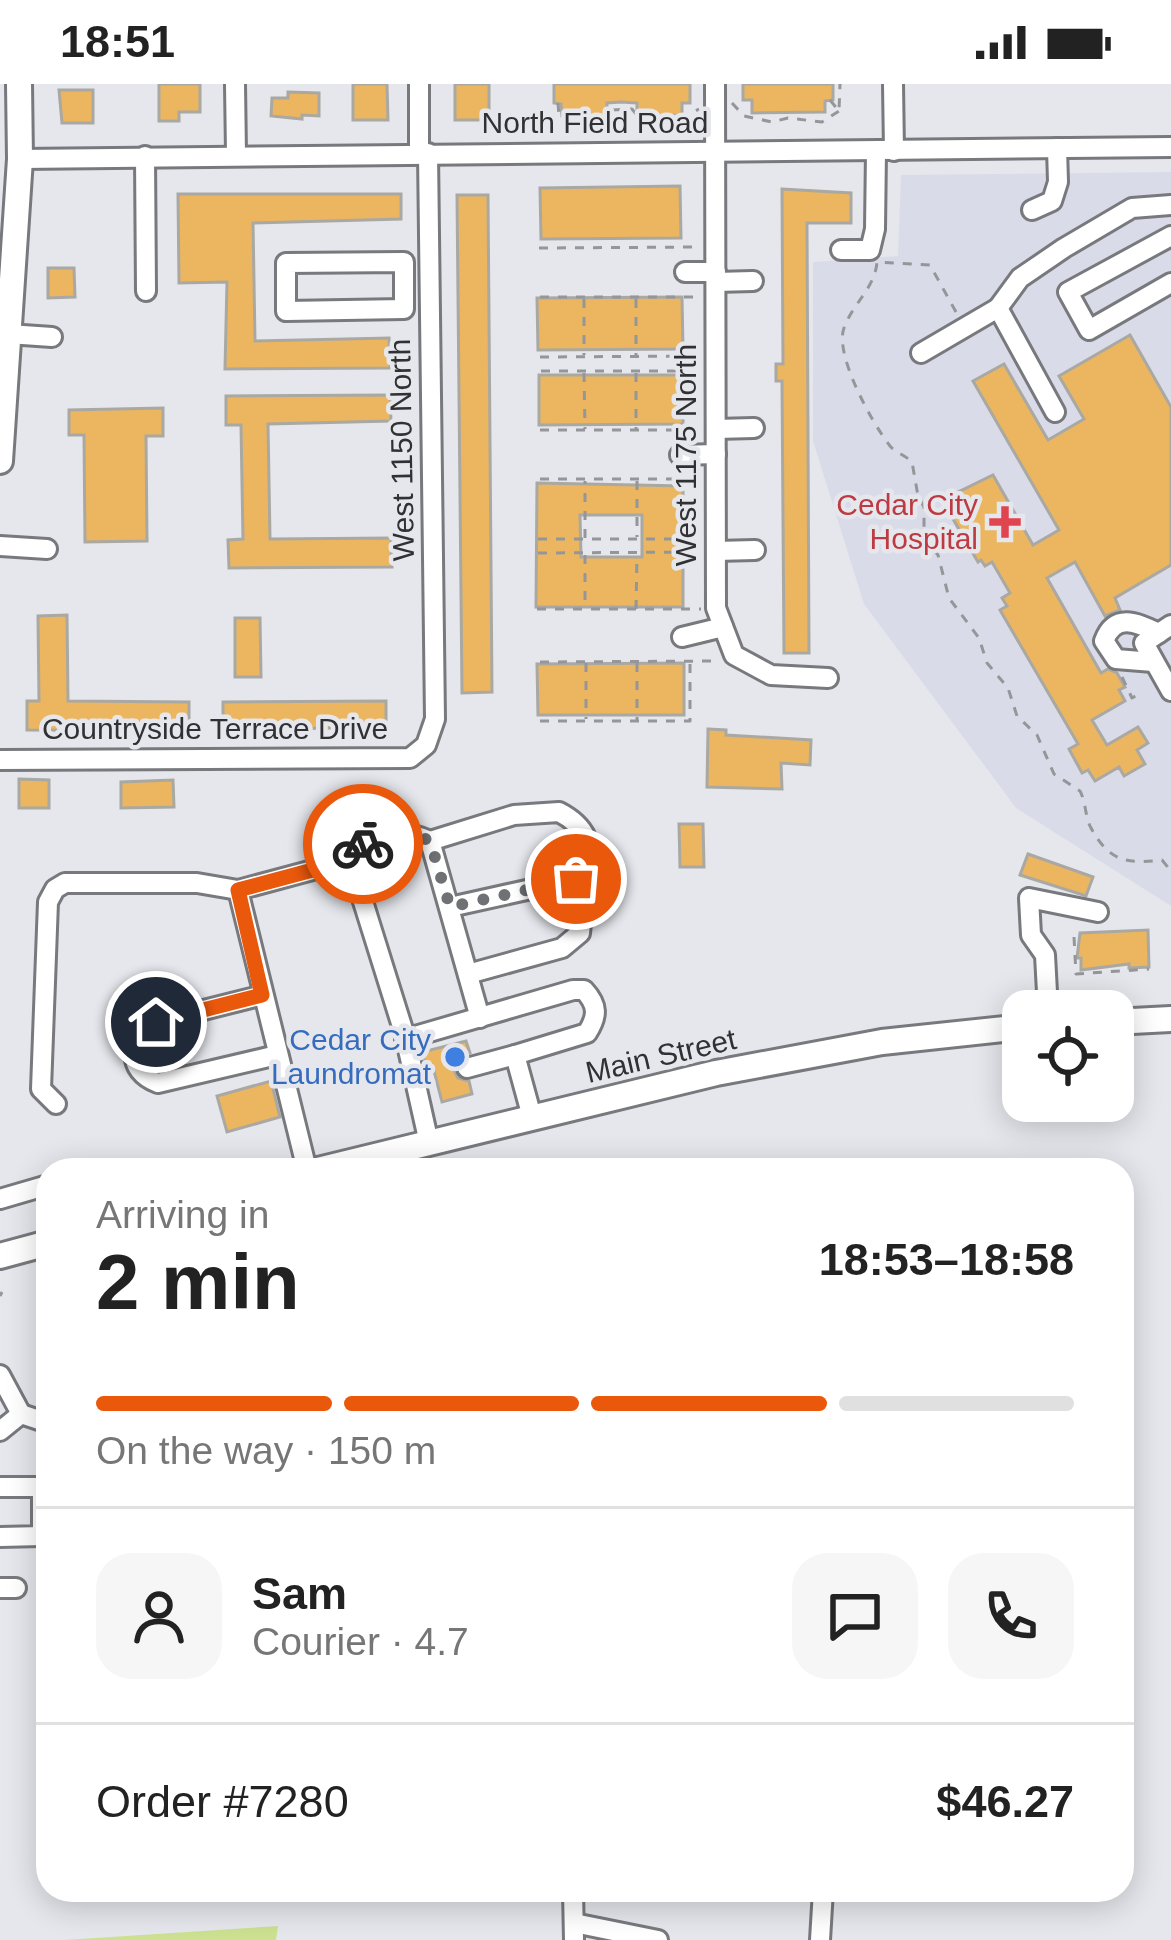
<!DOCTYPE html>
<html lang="en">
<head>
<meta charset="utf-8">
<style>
  body { margin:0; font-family:Arial,sans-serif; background:#f6f6f6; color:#222; height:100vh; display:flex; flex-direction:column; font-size:45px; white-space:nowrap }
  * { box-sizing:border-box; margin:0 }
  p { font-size:39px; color:#767676 }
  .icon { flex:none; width:66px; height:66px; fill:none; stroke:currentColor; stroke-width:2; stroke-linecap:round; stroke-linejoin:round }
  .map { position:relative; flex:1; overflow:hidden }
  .sheet { position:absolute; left:36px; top:1074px; width:1098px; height:744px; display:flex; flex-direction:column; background:#fff; border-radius:36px; box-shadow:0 6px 30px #0003 }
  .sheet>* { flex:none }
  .controls { position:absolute; left:1002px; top:906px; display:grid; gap:24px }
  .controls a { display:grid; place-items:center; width:132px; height:132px; border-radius:24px; background:#fff; box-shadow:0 6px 30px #0003; font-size:60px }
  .pin { position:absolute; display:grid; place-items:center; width:102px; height:102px; color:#fff; margin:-51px; border:6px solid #fff; border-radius:50%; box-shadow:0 3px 12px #0007 }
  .courier { position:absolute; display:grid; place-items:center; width:120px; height:120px; margin:-60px; border:9px solid #ea580c; border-radius:50%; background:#fff; color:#222; box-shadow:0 3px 15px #0007 }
  .head em { font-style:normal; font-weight:700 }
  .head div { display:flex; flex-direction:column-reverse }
  .head { display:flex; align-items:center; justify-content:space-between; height:204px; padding:0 60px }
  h1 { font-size:78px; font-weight:700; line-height:90px }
  .bar { display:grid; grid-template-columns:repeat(4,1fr); gap:18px 12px; align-content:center; height:144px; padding:0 60px }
  .bar i { height:15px; border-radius:9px; background:#e0e0e0 }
  .bar .active { background:#ea580c }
  .bar p { grid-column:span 4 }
  .line { display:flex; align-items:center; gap:30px; padding:0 60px; border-top:3px solid #e0e0e0 }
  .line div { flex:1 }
  .round { display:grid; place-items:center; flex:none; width:126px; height:126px; border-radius:36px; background:#f6f6f6 }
  .status { display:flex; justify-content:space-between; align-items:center; height:84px; padding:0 60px; background:#fff; direction:ltr }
  .status svg { height:33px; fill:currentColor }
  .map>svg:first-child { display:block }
</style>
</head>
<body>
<div class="status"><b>18:51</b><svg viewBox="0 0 49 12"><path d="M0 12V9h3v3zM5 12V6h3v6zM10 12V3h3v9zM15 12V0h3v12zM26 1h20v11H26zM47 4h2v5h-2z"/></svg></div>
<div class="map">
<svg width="1171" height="1856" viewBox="0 0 1171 1856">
  <rect width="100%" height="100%" fill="#e5e7ec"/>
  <path fill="#d9dce8" d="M1171,88V822L1016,724L864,520L813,357V178L898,172L901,91Z"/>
  <path fill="#cbe190" d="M278,1842L276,1856H65Z"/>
  <g fill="#ebb65f" stroke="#aaa8a3" stroke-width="3" fill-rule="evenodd">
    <path d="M159,0H200V28H179V37H159Z"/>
    <path d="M353,0H387L388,36H353Z"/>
    <rect x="455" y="0" width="34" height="36"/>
    <path d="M554,0H690V19H682V31L637,32V19L621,18L607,19V31L562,32L561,20L554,19Z"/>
    <path d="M743,0H833V16L825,17V28L752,29V16H743Z"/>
    <path d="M59,6H93V39H62Z"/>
    <path d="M288,8L319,9V32L302,31V35L271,32L272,14H288Z"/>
    <path d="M680,102L681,154L541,155L540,104Z"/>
    <path d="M782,105L851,109V139H807L809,569H784L782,297H776V280H783Z"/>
    <path d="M178,110H401V135L253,139L255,257L389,254L390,284L225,285L227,198L179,199Z"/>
    <path d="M457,111H488L492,608L462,609Z"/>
    <path d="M48,184H74L75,213L48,214Z"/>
    <path d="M682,213L683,265L538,266L537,214Z"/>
    <path d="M1130,251L1171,323V481L1115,514L1120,526L1105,532L1075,478L1047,494L1101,589L1108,585L1117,589L1125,603L1119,606L1125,617L1092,636L1107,661L1138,643L1148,659L1137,666L1145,680L1124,692L1119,683L1095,697L1088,686L1082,689L1069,665L1078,660L1000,526L1007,522L1002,514L1010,509L992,478L985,482L981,476L978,478L942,416L993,391L1033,461L1059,446L973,297L1004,280L1048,356L1084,335L1059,292Z"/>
    <path d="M539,291H683V340L539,341Z"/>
    <path d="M390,311L391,337L268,340L270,455L391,454L392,483L229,484L228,456L243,455L241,341H226V312Z"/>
    <path d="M163,324V352H146L147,457L85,458L84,351H69V326Z"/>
    <path d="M537,399L683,402V523H536ZM580,431H642V473H581Z"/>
    <path d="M67,531L68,617L189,618V647L27,646V617H39L38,532Z"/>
    <path d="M235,534H260L261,593H235Z"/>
    <path d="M684,579V631H538L537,580Z"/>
    <path d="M386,617V643L223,646V618Z"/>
    <path d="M708,645L726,646V651L811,656L810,681L781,679L782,705L707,703Z"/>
    <path d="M19,695L49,696V724H19Z"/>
    <path d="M173,696L174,723L121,724V698Z"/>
    <path d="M679,740H703L704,783H680Z"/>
    <path d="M1028,770L1093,793L1086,812L1020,791Z"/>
    <path d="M1148,846L1149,883L1129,884V880L1081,886V874H1077L1080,849Z"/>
    <path d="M466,957L470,969L457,975L454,986L458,994L469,997L472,1010L442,1018L434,987L427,988L422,968Z"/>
    <path d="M271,997L280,1033L227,1048L217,1012Z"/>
  </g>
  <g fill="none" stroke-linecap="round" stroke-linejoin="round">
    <defs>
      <g id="minor">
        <path d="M235,0L236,70"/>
        <path d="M419,0V69"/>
        <path d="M715,0L716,524L734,571L771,591L828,594"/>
        <path d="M893,0L894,67"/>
        <path d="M145,72L146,207"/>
        <path d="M20,75L1171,63"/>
        <path d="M1032,126L1052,117L1058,98L1057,64"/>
        <path d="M1171,152L1068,208L1089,246L1171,199"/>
        <path d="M841,166H870L875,145L876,67"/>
        <path d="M404,178V225L286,227V179Z"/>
        <path d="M685,188H716"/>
        <path d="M716,198L753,197"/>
        <path d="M998,224L1055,328"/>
        <path d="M8,250L52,253"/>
        <path d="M921,269L998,224L1020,194L1064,164L1132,124L1171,121"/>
        <path d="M716,345L754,344"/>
        <path d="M680,371L716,370"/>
        <path d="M0,462L47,465"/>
        <path d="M716,467L755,466"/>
        <path d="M1171,541L1144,559L1171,607"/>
        <path d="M682,553L723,543"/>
        <path d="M1153,578L1116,575L1104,557C1115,528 1137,539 1159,549"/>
        <path d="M0,676L410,674L426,661L435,635L428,69"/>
        <path d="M430,757L514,731L559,728C586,742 594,761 587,790L576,795"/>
        <path d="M350,776C366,748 402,744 430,757L480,934"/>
        <path d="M238,806L350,776L405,952L429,1059"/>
        <path d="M450,823L576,795L583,819L580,849L562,864L468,890"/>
        <path d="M263,911L156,938C129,954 125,987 158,999L277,971"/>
        <path d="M1048,927L1045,871L1031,851L1029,814L1098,828"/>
        <path d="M405,955L573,906H584C598,921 598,932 587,949L515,971L532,1033"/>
        <path d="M467,984L515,971"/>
        <path d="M56,1020L41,1005L48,818L55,805L65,799H197L238,806L307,1086"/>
        <path d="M0,1115L48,1101"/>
        <path d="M0,1291L21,1330"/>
        <path d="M21,1330L48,1339"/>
        <path d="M0,1347L21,1330"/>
        <path d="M0,1403H42V1452L0,1453"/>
        <path d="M0,1504H16"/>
        <path d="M573,1806L574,1856"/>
        <path d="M574,1839L658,1856"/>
        <path d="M820,1856L823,1806"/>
      </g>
      <g id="major">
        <path d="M0,377L20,75L19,0"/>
        <path d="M1113,938L1171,935"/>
        <path d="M318,1086L716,989L882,958L1023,943"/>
        <path d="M0,1172L48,1159"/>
      </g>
    </defs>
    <use href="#minor" stroke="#77797d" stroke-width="24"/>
    <use href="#major" stroke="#77797d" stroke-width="30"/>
    <g stroke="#95969a" stroke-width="3" stroke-dasharray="9 9" stroke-linecap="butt">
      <path d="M830,16L839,27L840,0"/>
      <path d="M558,19L559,33C568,41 589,35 602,36L613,26L632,25L639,34H682L699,25"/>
      <path d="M732,19L744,32L772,38L788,34L822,38L839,27"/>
      <path d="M539,164L699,163"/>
      <path d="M540,213H700"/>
      <path d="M584,215V271"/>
      <path d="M636,215V271"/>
      <path d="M956,228L930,181L877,178C875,204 853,219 844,244C834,270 872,339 890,362C896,369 905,371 912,378L918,412L924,423V455L938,471L949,514L979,554L987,579L1008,604L1017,632L1037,651L1054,690L1080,707C1086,718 1085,733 1091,744C1110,778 1126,780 1162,776L1171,787"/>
      <path d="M540,273L700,272"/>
      <path d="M541,287H700"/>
      <path d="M584,289L585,345"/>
      <path d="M636,289V345"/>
      <path d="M540,346H700"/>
      <path d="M540,395H700"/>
      <path d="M637,397V453"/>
      <path d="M585,454V397"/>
      <path d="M538,455H700"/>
      <path d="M538,469L700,468"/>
      <path d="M585,471V521"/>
      <path d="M537,525H701"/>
      <path d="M636,525L637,471"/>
      <path d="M540,578L718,577"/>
      <path d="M586,579V635"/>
      <path d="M637,579V636"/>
      <path d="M1122,593L1132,614L1141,609"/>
      <path d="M540,637H690V578"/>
      <path d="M1074,853L1076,890L1149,885"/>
      <path d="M0,1212L2,1208"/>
    </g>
    <use href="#minor" stroke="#fff" stroke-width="18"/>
    <use href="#major" stroke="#fff" stroke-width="24"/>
  </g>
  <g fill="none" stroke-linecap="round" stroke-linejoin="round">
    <path stroke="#707174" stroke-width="12" stroke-dasharray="0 21.6" d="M363,760C385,749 408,746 430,757L450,823L576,795"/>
    <path stroke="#ea580c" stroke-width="15" d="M156,938L262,911L238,806L350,776L363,760"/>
  </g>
  <path fill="#e0444e" stroke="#e5e7ec" stroke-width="4.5" d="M999 420h12v12h12v12h-12v12h-12v-12h-12v-12h12z"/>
  <circle fill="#3f7fe0" stroke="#e5e7ec" stroke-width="4.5" cx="455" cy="973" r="12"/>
  <g text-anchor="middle" stroke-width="9" stroke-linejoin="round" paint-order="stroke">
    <g font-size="30" fill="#313133" stroke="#e5e7ec">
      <text x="595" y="49">North Field Road</text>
      <text transform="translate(402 366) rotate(-91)" y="10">West 1150 North</text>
      <text transform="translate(686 371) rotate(-90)" y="10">West 1175 North</text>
      <text x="215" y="655">Countryside Terrace Drive</text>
      <text transform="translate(661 972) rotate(-13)" y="10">Main Street</text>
    </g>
    <g font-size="30" fill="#be3a42" stroke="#e5e7ec" text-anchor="end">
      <text x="978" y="431">Cedar City<tspan x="978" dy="34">Hospital</tspan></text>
    </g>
    <g font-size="30" fill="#366cbe" stroke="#e5e7ec" text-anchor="end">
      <text x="431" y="966">Cedar City<tspan x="431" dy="34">Laundromat</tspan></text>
    </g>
  </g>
</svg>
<div class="controls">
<a><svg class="icon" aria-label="locate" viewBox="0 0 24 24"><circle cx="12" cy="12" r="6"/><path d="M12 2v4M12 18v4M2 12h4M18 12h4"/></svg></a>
</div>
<div class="pin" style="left:576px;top:795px;background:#ea580c"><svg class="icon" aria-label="bag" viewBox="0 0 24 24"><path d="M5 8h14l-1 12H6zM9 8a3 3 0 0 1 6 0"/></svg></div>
<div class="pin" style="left:156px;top:938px;background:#1f2937"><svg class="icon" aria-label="home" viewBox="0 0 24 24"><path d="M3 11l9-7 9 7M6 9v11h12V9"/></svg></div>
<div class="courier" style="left:363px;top:760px"><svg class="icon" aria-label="bike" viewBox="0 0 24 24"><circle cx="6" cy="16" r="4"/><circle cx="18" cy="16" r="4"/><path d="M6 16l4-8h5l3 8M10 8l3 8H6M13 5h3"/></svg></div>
<section class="sheet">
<div class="head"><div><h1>2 min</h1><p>Arriving in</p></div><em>18:53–18:58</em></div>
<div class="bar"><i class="active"></i><i class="active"></i><i class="active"></i><i></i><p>On the way · 150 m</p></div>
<div class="line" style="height:216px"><a class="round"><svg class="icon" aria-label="person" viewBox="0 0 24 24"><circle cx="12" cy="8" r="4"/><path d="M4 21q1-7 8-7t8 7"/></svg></a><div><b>Sam</b><p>Courier · 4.7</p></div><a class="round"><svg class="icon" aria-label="chat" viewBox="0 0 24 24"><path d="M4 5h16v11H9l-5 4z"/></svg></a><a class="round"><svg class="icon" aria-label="phone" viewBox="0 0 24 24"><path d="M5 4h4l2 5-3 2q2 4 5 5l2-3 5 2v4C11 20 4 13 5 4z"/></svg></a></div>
<div class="line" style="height:156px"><div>Order #7280</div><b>$46.27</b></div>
</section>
</div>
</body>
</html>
